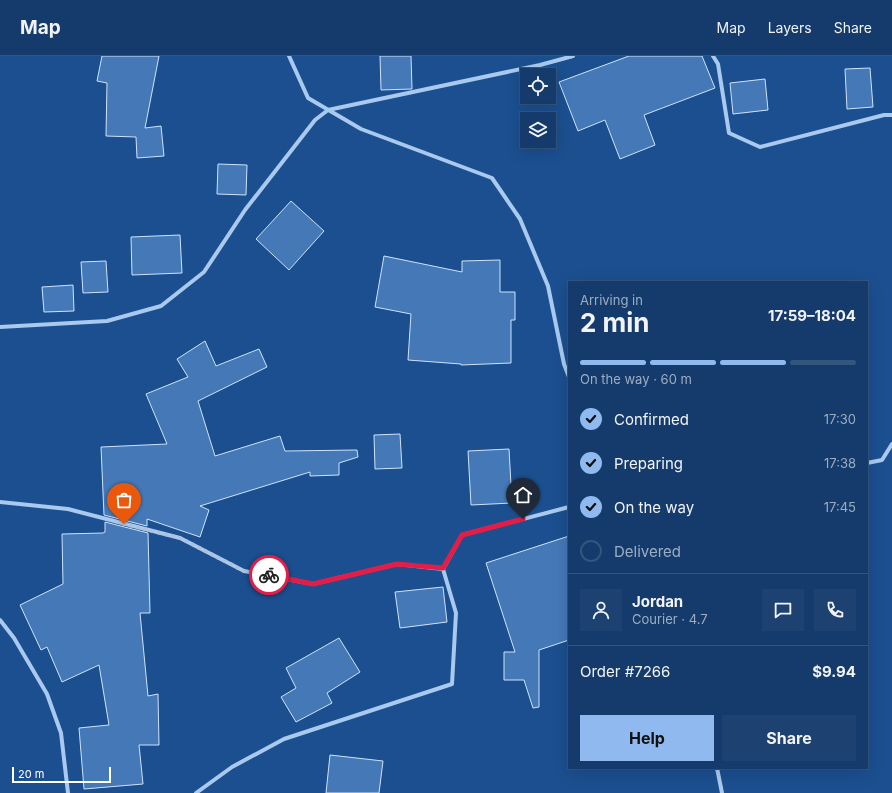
<!DOCTYPE html>
<html lang="en">
<head>
<meta charset="utf-8">
<style>
  body { margin:0; font-family:Inter,sans-serif; background:#1d4271; color:#f1f3f6; height:100vh; display:flex; flex-direction:column; font-size:15px; white-space:nowrap }
  * { box-sizing:border-box; margin:0 }
  p { font-size:13px; color:#9dadc1 }
  .icon { flex:none; width:22px; height:22px; fill:none; stroke:currentColor; stroke-width:2; stroke-linecap:round; stroke-linejoin:round }
  .map { position:relative; flex:1; overflow:hidden }
  .side { position:absolute; left:568px; top:225px; width:300px; height:488px; display:flex; flex-direction:column; background:#143b6b; border-radius:0px; box-shadow:0 4px 16px #0002,0 0 0 1px #33557e }
  .side>* { flex:none }
  .controls { position:absolute; left:520px; top:12px; display:grid; gap:8px }
  .controls a { display:grid; place-items:center; width:36px; height:36px; border-radius:0px; background:#143b6b; box-shadow:0 4px 16px #0002,0 0 0 1px #33557e; font-size:20px }
  .scale { position:absolute; left:12px; bottom:10px; width:99px; box-sizing:border-box; padding-left:4px; border:2px solid #fff; border-top:0; font-size:11px; line-height:14px; white-space:nowrap; color:#fff; -webkit-text-stroke:3px #1b4f8f; paint-order:stroke }
  .pin { position:absolute; display:grid; place-items:center; width:34px; height:34px; color:#fff; margin:-41px -17px; border-radius:50% 50% 50% 0; rotate:-45deg; box-shadow:0 0 4px #0007 }
  .pin .icon { rotate:45deg }
  .courier { position:absolute; display:grid; place-items:center; width:40px; height:40px; margin:-20px; border:3px solid #e11d48; border-radius:50%; background:#fff; color:#222; box-shadow:0 1px 5px #0007 }
  .head em { font-style:normal; font-weight:700 }
  .head div { display:flex; flex-direction:column-reverse }
  .head { display:flex; align-items:center; justify-content:space-between; height:68px; padding:0 12px }
  h1 { font-size:26px; font-weight:700; line-height:30px }
  .bar { display:grid; grid-template-columns:repeat(4,1fr); gap:6px 4px; align-content:center; height:48px; padding:0 12px }
  .bar i { height:5px; border-radius:3px; background:#33557e }
  .bar .current { background:#90b9f0 }
  .bar p { grid-column:span 4 }
  .line { display:flex; align-items:center; gap:10px; padding:0 12px; border-top:1px solid #33557e }
  .line div { flex:1 }
  .round { display:grid; place-items:center; flex:none; width:42px; height:42px; border-radius:0px; background:#1d4271 }
  ol { padding:0 12px; list-style:none }
  li { display:flex; align-items:center; gap:12px; height:44px }
  li p { margin-inline-start:auto }
  li .icon { padding:4px; border-radius:50%; background:#90b9f0; color:#111; stroke-width:4 }
  li:last-child { color:#9dadc1 }
  li i { width:22px; height:22px; border:2px solid #33557e; border-radius:50% }
  .button { display:flex; gap:8px; margin-top:auto; padding:8px 12px }
  .button a { flex:1; height:46px; border-radius:0px; background:#90b9f0; color:#111; font-size:16px; font-weight:700; line-height:46px; text-align:center }
  .button a+a { background:#1d4271; color:#f1f3f6 }
  header { display:flex; align-items:center; gap:24px; box-sizing:border-box; height:56px; padding:0 20px; background:#143b6b; border-bottom:1px solid #33557e }
  header strong { font-size:19px }
  nav { display:flex; gap:22px; margin-inline-start:auto; font-size:14px }
  .map>svg:first-child { display:block }
</style>
</head>
<body>
<header>
<strong>Map</strong>
<nav><a>Map</a><a>Layers</a><a>Share</a></nav>
</header>
<div class="map">
<svg width="892" height="737" viewBox="0 0 892 737">
  <rect width="100%" height="100%" fill="#1b4f8f"/>
  <g fill="#4478b7" stroke="#cfe3fa">
    <path d="M102,0H159L145,72L161,70L164,100L137,102L136,81L106,80L107,27L97,25Z"/>
    <path d="M380,0H411L412,33L381,34Z"/>
    <path d="M629,0H702L715,32L644,59L655,89L620,103L605,64L578,75L559,26Z"/>
    <path d="M870,12L873,51L847,53L845,13Z"/>
    <path d="M765,23L768,54L733,58L730,27Z"/>
    <path d="M218,108L247,109L246,139L217,138Z"/>
    <path d="M291,145L324,175L289,214L256,183Z"/>
    <path d="M180,179L182,217L132,219L131,181Z"/>
    <path d="M384,200L462,216V205L500,204V236H515V264H511V307L461,309V308L408,304L411,258L375,251Z"/>
    <path d="M106,205L108,236L83,237L81,206Z"/>
    <path d="M73,229L74,255L44,256L42,231Z"/>
    <path d="M205,285L216,310L259,293L267,311L198,345L215,400L280,380L285,395L357,394L358,401L339,407V419L310,420V416L200,450L209,454L200,481L147,463V470L104,459L101,391L167,388L146,338L188,321L177,303Z"/>
    <path d="M400,378L402,412L375,413L374,379Z"/>
    <path d="M509,393L512,447L471,449L468,395Z"/>
    <path d="M105,466L148,477L150,557H140L148,640L158,638L159,689H139L143,728L84,733L79,672L109,669L99,609L62,626L47,591L41,594L20,549L63,528L62,478L103,477L105,476Z"/>
    <path d="M569,480V584L539,594V651L533,652L524,624H504V596H515L486,507Z"/>
    <path d="M443,531L447,566L400,572L395,536Z"/>
    <path d="M339,582L360,616L327,637L332,647L296,666L281,641L296,632L286,612Z"/>
    <path d="M330,699L383,705L379,737H326Z"/>
  </g>
  <g fill="none" stroke-linecap="round" stroke-linejoin="round">
    <g stroke="#a9c9ee" stroke-width="4">
      <path d="M289,0L308,42L361,73L492,122L520,163L548,230L564,308L569,321"/>
      <path d="M713,0L718,8L729,77L760,91L884,59H892"/>
      <path d="M0,271L107,265L161,250L204,216L245,154L315,64L328,54L540,9L573,0"/>
      <path d="M867,407L882,404L892,388"/>
      <path d="M0,446L68,453L180,482L244,515L313,528L397,508L443,513"/>
      <path d="M0,564L14,582L47,638L61,677L68,737"/>
      <path d="M717,712L722,737"/>
      <path d="M196,737L232,711L284,683L452,628L456,557L443,513L462,479L569,451"/>
    </g>
  </g>
  <g fill="none" stroke-linecap="round" stroke-linejoin="round">
    <path stroke="#afc1d8" stroke-width="4" stroke-dasharray="0 7.2" d="M124,468L180,482L244,515L269,519"/>
    <path stroke="#e11d48" stroke-width="5" d="M269,519L313,528L397,508L443,512L462,479L523,463"/>
  </g>
</svg>
<div class="controls">
<a><svg class="icon" aria-label="locate" viewBox="0 0 24 24"><circle cx="12" cy="12" r="6"/><path d="M12 2v4M12 18v4M2 12h4M18 12h4"/></svg></a>
<a><svg class="icon" aria-label="layers" viewBox="0 0 24 24"><path d="M12 4l9 5-9 5-9-5zM3 14l9 5 9-5"/></svg></a>
</div>
<div class="scale">20 m</div>
<div class="pin" style="left:124px;top:468px;background:#ea580c"><svg class="icon" aria-label="bag" viewBox="0 0 24 24"><path d="M5 8h14l-1 12H6zM9 8a3 3 0 0 1 6 0"/></svg></div>
<div class="pin" style="left:523px;top:463px;background:#1f2937"><svg class="icon" aria-label="home" viewBox="0 0 24 24"><path d="M3 11l9-7 9 7M6 9v11h12V9"/></svg></div>
<div class="courier" style="left:269px;top:519px"><svg class="icon" aria-label="bike" viewBox="0 0 24 24"><circle cx="6" cy="16" r="4"/><circle cx="18" cy="16" r="4"/><path d="M6 16l4-8h5l3 8M10 8l3 8H6M13 5h3"/></svg></div>
<section class="side">
<div class="head"><div><h1>2 min</h1><p>Arriving in</p></div><em>17:59–18:04</em></div>
<div class="bar"><i class="current"></i><i class="current"></i><i class="current"></i><i></i><p>On the way · 60 m</p></div>
<ol>
<li><svg class="icon" aria-label="check" viewBox="0 0 24 24"><path d="M5 12l5 5 9-10"/></svg>Confirmed<p>17:30</p></li>
<li><svg class="icon" aria-label="check" viewBox="0 0 24 24"><path d="M5 12l5 5 9-10"/></svg>Preparing<p>17:38</p></li>
<li><svg class="icon" aria-label="check" viewBox="0 0 24 24"><path d="M5 12l5 5 9-10"/></svg>On the way<p>17:45</p></li>
<li><i></i>Delivered</li>
</ol>
<div class="line" style="height:72px"><a class="round"><svg class="icon" aria-label="person" viewBox="0 0 24 24"><circle cx="12" cy="8" r="4"/><path d="M4 21q1-7 8-7t8 7"/></svg></a><div><b>Jordan</b><p>Courier · 4.7</p></div><a class="round"><svg class="icon" aria-label="chat" viewBox="0 0 24 24"><path d="M4 5h16v11H9l-5 4z"/></svg></a><a class="round"><svg class="icon" aria-label="phone" viewBox="0 0 24 24"><path d="M5 4h4l2 5-3 2q2 4 5 5l2-3 5 2v4C11 20 4 13 5 4z"/></svg></a></div>
<div class="line" style="height:52px"><div>Order #7266</div><b>$9.94</b></div>
<div class="button"><a>Help</a><a>Share</a></div>
</section>
</div>
</body>
</html>
